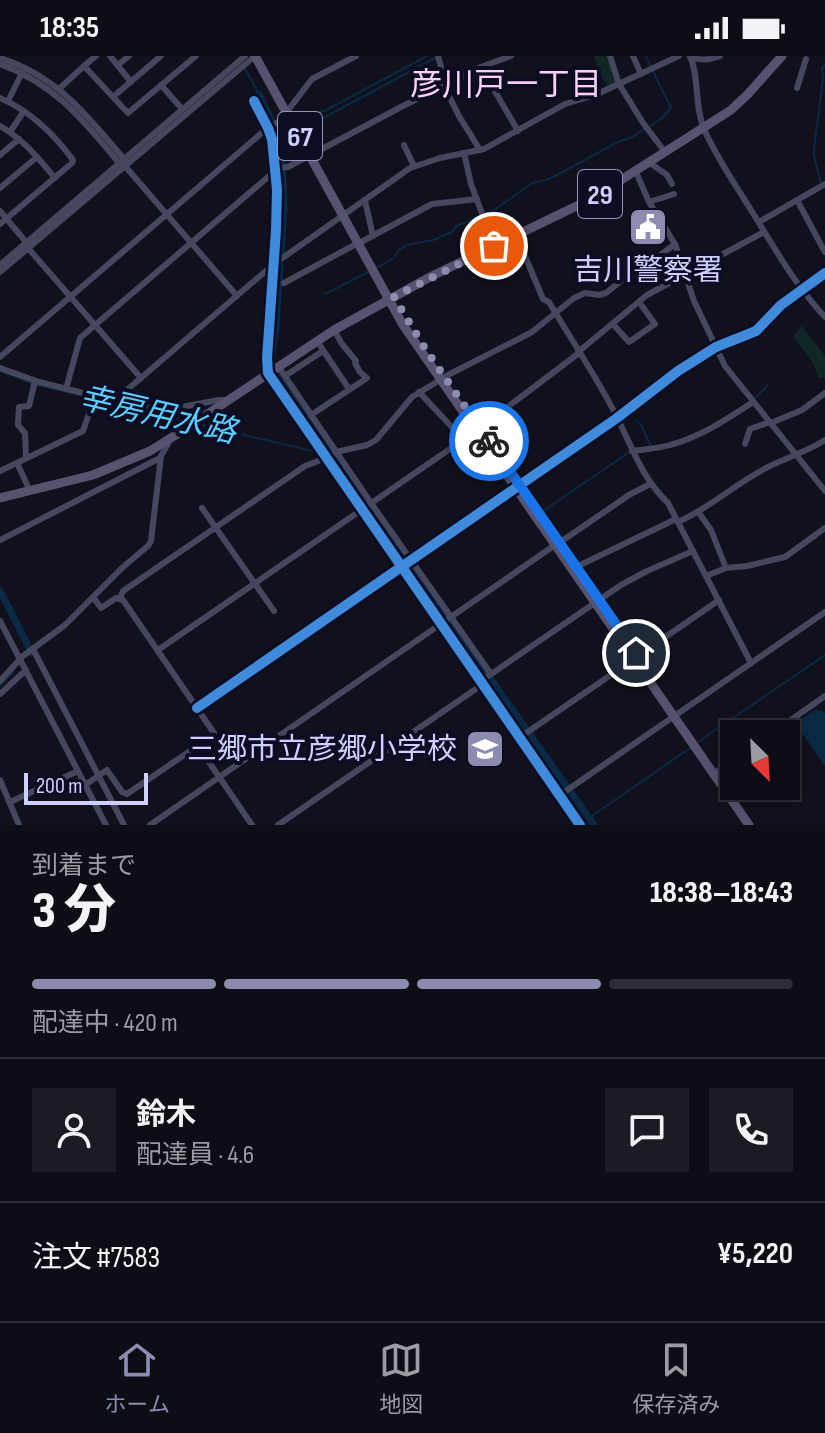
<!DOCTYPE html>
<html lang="ja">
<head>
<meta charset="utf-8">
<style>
  body { margin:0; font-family:"Sofia Sans Condensed","Noto Sans JP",sans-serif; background:#1b1b23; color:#f1f3f6; height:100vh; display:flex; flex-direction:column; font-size:30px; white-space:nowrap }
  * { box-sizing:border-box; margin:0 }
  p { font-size:26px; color:#9a9ca1 }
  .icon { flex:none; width:44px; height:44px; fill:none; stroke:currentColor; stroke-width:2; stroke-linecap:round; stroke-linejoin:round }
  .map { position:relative; height:769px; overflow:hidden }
  .side { display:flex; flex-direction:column; background:#0d0d16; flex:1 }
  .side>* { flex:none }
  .needle { width:52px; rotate:156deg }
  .fabs { position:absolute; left:720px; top:664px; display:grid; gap:16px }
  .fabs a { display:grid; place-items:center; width:80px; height:80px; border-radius:0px; background:#0d0d16; box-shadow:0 4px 20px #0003,0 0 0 2px #2d2d35; font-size:40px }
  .scale { position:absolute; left:24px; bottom:20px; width:124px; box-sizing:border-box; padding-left:8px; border:4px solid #cdcfff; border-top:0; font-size:22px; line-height:28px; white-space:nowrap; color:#cdcfff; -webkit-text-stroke:6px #0c0c22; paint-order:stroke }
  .pin { position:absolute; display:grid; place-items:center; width:68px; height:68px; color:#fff; margin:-34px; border:4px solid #fff; border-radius:50%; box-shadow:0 2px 8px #0007 }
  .courier { position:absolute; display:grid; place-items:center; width:80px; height:80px; margin:-40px; border:6px solid #1a73e8; border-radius:50%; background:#fff; color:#222; box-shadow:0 2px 10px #0007 }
  .overview em { font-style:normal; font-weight:800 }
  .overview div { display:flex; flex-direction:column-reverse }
  .overview { display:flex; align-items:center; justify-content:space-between; height:136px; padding:0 32px }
  h1 { font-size:52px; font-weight:800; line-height:60px }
  .bar { display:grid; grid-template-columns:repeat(4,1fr); gap:12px 8px; align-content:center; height:96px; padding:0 32px }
  .bar i { height:10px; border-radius:6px; background:#2d2d35 }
  .bar .selected { background:#8b8cb0 }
  .bar p { grid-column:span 4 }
  .line { display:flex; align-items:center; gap:20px; padding:0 32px; border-top:2px solid #2d2d35 }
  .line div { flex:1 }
  .round { display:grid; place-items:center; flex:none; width:84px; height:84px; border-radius:0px; background:#1b1b23 }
  .status { display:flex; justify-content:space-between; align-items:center; height:56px; padding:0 40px; background:#0d0d16; direction:ltr }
  .status svg { height:22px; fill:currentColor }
  .dock { display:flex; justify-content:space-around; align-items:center; height:112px; border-top:2px solid #2d2d35; background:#0d0d16; font-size:22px; color:#9a9ca1 }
  .dock a { display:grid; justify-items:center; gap:4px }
  .dock .selected { color:#8b8cb0 }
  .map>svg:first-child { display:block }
</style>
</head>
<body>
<div class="status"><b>18:35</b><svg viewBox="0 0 49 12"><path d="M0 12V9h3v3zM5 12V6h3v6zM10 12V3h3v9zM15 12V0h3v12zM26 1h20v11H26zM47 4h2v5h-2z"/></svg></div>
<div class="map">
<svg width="825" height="769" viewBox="0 0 825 769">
  <rect width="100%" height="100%" fill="#11111d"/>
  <g fill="#0f2825">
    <path d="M594,0H608L616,26L608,30L602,22Z"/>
    <path d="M802,270L825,300V323L823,321L819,323L813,307L793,281Z"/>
  </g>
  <path fill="#0a2944" d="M815,654L823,655L825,658V710L795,667Z"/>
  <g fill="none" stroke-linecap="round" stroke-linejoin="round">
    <g stroke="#0a2944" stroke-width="2">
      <path d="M646,0L650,9"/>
      <path d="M244,11L259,38"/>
      <path d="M297,66L330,52L427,0"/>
      <path d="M650,70L662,62L671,52L653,15"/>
      <path d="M297,71L325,61L437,1"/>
      <path d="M278,78L291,73"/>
      <path d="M821,127L814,100V93L823,23L822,12L825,9"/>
      <path d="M376,212L394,202L399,194L407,189L433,184L452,176L457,170L496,153L532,127L546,124L557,119L618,86L632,81L644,73"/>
      <path d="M325,238L370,215"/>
      <path d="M0,315L32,327"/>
      <path d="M38,329L133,352"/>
      <path d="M753,344L768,329"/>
      <path d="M139,354L187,365"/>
      <path d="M637,365L641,369L651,390"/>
      <path d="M201,369L317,396"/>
      <path d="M543,455L631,395"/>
      <path d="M0,630L14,615"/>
      <path d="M698,686L825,599"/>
      <path d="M589,762L690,692"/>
    </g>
    <g stroke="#0a2944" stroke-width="7">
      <path d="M259,38L278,78L282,108"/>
      <path d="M281,197L284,152L283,116"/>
      <path d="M272,299L276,271L280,210"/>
      <path d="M277,321L594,769"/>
      <path d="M0,535L32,597"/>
    </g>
    <g stroke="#45475e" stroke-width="6">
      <path d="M96,0L84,10L128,57L196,0"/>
      <path d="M110,0L131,26"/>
      <path d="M438,0L449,40L459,60L480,94"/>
      <path d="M610,0L619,28L643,67L665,96"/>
      <path d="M633,0L641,18"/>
      <path d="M690,0C700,23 694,50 704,73C716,101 735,128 751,154C774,191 795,229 825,261"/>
      <path d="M690,1C701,5 710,4 720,0"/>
      <path d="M0,2C57,20 87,59 124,103L125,106"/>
      <path d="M0,8C55,28 83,64 119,107L125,110L237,240"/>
      <path d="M118,9L129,0"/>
      <path d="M481,11L518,75"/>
      <path d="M161,29L182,53"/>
      <path d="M797,32L806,3"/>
      <path d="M59,33L84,10"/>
      <path d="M114,40L161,0"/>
      <path d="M0,42C30,55 54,78 73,104L72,107L0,168"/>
      <path d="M8,45L22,17"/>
      <path d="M254,45L268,72L272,83L277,134L276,174L267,302L268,317L580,769"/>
      <path d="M0,70C23,83 38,102 55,122"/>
      <path d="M10,76L24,55"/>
      <path d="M404,89L414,110"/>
      <path d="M464,97L471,128L494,190"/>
      <path d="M0,99L19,83"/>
      <path d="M650,107L667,119L672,128"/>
      <path d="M275,113L288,111L401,51L481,11L511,0"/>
      <path d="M636,116L649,146L675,188L694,245L725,310L825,435"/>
      <path d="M0,132L37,101"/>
      <path d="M797,144L825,196"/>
      <path d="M365,145L373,180"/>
      <path d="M649,146L674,138"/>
      <path d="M0,155L26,186"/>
      <path d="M759,166L825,128"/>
      <path d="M514,181L525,200L543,243L549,246C572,285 598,323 618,363C633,394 643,423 668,447L751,607"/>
      <path d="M363,185L432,148L477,143"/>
      <path d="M28,192L141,322"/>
      <path d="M0,209L245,0"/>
      <path d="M0,216L255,0"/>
      <path d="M284,227L358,187"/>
      <path d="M613,268L629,286L655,268L639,246"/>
      <path d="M317,285L349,333"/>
      <path d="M578,296L647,239L764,176"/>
      <path d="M0,301L271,69L279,66L312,23L356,0"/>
      <path d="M278,310L371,447L491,618"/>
      <path d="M0,312L39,326L139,351L176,352L219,344H226"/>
      <path d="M285,320L323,295"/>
      <path d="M444,321L532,276L574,242L585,237L599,239L606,237L630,218L642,213L675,188"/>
      <path d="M66,333L80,282L275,115"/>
      <path d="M419,336L463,383"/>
      <path d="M114,345L274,208L410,112L440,102L484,93L565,48L595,39L679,0"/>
      <path d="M311,359L367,322L360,316L355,307L356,305L342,288L334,274"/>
      <path d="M771,367L802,354L825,337"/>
      <path d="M480,372L579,297"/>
      <path d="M745,388L750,373L770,366"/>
      <path d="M632,395C644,393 657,393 670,389C700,381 727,363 753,346"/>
      <path d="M26,402L25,377L18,369L19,351L29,350L35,325"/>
      <path d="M17,407L30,435"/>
      <path d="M0,415L83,375L95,340"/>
      <path d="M202,452L274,555"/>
      <path d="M699,457L711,474L726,512"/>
      <path d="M678,466C710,452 736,427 768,411C787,401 807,396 825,384"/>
      <path d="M0,484L160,402L171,382"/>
      <path d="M559,487L629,439L650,428"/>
      <path d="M576,511L676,463"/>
      <path d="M706,520L726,512L747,510L785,501L825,472"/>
      <path d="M120,542L123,535L305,410L326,402L336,396L367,389L376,384L412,341L440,324"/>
      <path d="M0,565L106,769"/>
      <path d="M33,593L124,769"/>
      <path d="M158,594L476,375"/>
      <path d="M638,600L719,544"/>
      <path d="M0,625L23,600L65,569L123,511L148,490L151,485L161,400"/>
      <path d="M481,625L621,529L647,515L693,495"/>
      <path d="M0,638L26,614"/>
      <path d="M197,652L617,362L678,315L716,291L756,275L781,249L825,217"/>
      <path d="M771,678L825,640"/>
      <path d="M519,682L634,603"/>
      <path d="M198,690L252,769"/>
      <path d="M718,715L734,703"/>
      <path d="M0,724L19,769"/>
      <path d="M85,729L107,714L122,736L127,738L212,680L214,677L123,544L116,542L101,552L93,541"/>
      <path d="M560,739L825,556"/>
      <path d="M10,746L78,715"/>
      <path d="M150,769L555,489"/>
      <path d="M278,769L483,628"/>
    </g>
    <g stroke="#585271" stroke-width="9">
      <path d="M255,0L403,269L749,769"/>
      <path d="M0,442L93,419L150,395L182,375L334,274L430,221L591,143L731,54L748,38L782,0"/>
    </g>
    <defs>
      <g id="cycleway">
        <path d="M254,45L268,72L272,83L277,134L276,174L267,302L268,317L580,769"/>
        <path d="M197,652L617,362L678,315L716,291L756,275L781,249L825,217"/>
      </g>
    </defs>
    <use href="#cycleway" stroke="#0c0c22" stroke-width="15"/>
    <use href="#cycleway" stroke="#408adc" stroke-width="10"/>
  </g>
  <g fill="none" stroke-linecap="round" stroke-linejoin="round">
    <path stroke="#8b8cb0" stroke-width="8" stroke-dasharray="0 14.4" d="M489,385L426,294L394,241L494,190"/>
    <path stroke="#1a73e8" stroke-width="10" d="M489,385L636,597"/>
  </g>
  <defs>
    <symbol id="civic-square" viewBox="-11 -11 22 22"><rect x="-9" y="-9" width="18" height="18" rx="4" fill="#8b8cb0" stroke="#0c0c22"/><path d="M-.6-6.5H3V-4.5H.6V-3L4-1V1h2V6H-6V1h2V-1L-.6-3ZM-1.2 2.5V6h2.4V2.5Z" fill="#fff"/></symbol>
    <symbol id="school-square" viewBox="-11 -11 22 22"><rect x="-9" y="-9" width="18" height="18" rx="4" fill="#8b8cb0" stroke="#0c0c22"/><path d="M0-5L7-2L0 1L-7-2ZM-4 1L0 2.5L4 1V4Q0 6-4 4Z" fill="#fff"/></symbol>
  </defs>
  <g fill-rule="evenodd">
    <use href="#civic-square" x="626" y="149" width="44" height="44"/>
    <use href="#school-square" x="463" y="671" width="44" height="44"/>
  </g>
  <g text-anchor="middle" stroke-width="8" stroke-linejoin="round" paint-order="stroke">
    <g fill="#0c0c22" stroke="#9394bd" stroke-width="2">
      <rect x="278" y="56" width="44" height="48" rx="6"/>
      <rect x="578" y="114" width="44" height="48" rx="6"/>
    </g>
    <g font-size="28" font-weight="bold" fill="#cdcfff">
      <text x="300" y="90">67</text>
      <text x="600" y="148">29</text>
    </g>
    <g font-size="30" fill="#cdcfff" stroke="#0c0c22">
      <text x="648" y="224">吉川警察署</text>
      <text x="457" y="703" text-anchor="end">三郷市立彦郷小学校</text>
    </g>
    <g font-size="32" fill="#ffcff5" stroke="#0c0c22">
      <text x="506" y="39">彦川戸一丁目</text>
    </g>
    <g font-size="32" font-style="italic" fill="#5bccff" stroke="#0c0c22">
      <text transform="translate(158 358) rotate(13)" y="11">幸房用水路</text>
    </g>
  </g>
</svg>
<div class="fabs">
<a><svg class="needle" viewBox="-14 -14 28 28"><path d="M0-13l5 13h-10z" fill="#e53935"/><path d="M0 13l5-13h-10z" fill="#9a9ca1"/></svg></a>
</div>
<div class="scale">200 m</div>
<div class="pin" style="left:494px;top:190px;background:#ea580c"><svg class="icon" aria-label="bag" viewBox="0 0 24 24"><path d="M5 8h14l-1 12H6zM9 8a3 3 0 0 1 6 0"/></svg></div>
<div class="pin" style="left:636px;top:597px;background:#1f2937"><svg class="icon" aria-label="home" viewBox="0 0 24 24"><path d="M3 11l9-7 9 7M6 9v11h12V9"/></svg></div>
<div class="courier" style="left:489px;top:385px"><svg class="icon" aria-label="bike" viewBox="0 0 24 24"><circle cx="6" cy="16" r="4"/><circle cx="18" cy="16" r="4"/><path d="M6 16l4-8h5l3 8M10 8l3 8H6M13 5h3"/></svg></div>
</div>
<section class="side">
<div class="overview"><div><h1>3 分</h1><p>到着まで</p></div><em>18:38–18:43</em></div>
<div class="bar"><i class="selected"></i><i class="selected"></i><i class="selected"></i><i></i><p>配達中 · 420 m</p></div>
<div class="line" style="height:144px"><a class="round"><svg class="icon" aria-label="person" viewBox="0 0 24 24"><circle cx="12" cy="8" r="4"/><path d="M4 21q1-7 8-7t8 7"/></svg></a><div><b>鈴木</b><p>配達員 · 4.6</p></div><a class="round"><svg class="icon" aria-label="chat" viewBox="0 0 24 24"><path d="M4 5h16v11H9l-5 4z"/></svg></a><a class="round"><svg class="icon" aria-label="phone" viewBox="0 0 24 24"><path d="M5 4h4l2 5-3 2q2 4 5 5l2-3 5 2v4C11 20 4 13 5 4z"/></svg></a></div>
<div class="line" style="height:104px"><div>注文 #7583</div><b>¥5,220</b></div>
</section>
<nav class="dock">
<a class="selected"><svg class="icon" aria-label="home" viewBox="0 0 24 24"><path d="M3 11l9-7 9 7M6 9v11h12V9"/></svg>ホーム</a>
<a><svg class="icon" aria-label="map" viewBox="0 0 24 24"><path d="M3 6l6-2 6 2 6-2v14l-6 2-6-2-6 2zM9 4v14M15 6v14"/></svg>地図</a>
<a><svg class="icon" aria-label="saved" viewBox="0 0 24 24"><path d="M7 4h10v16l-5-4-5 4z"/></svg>保存済み</a>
</nav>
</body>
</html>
